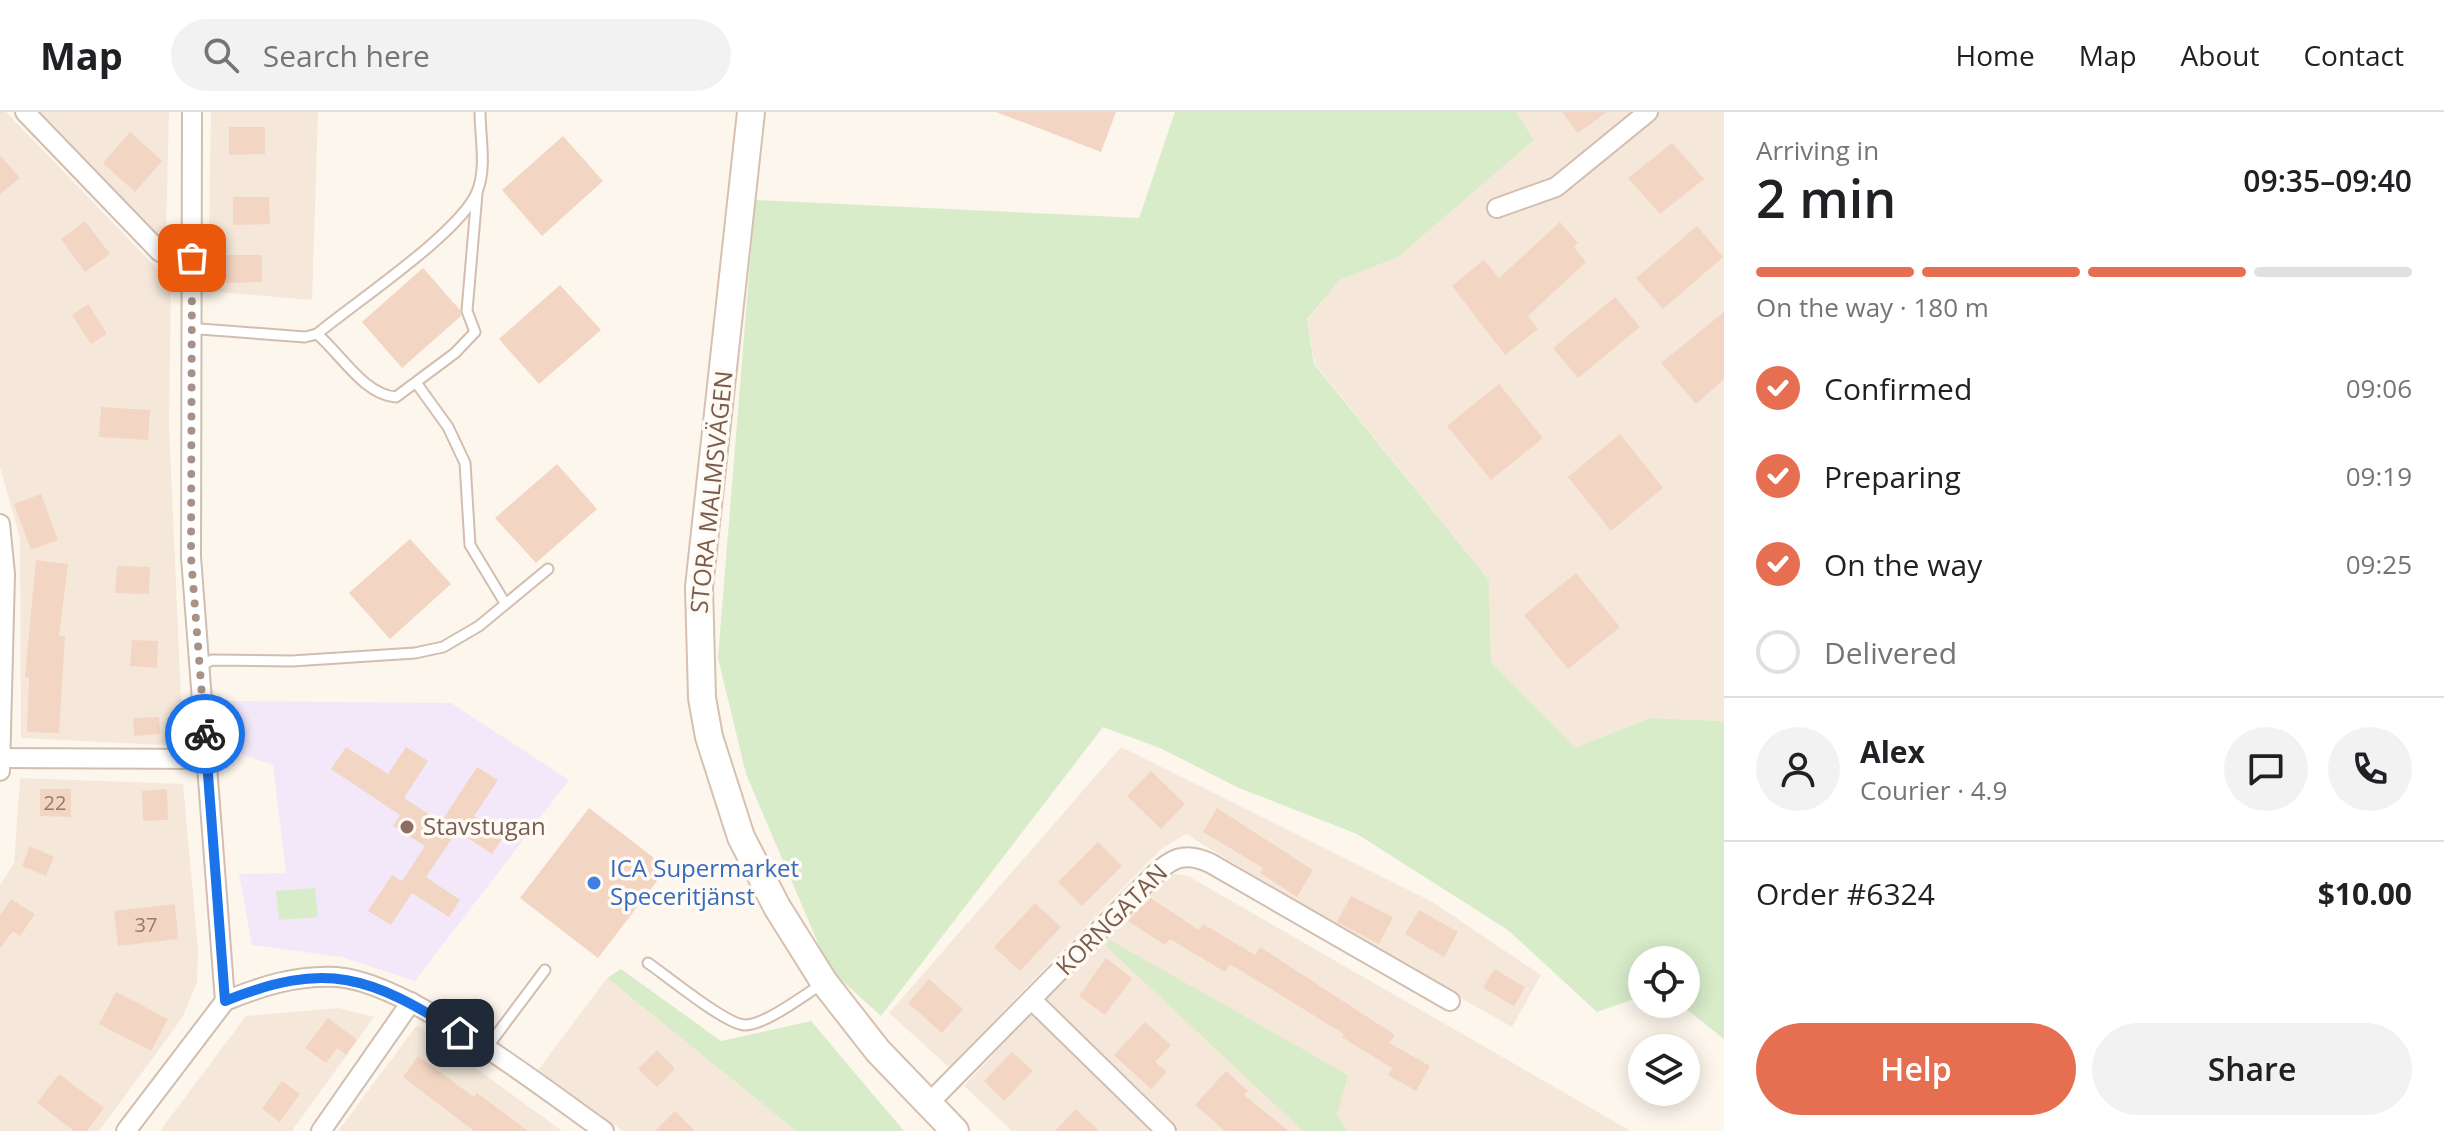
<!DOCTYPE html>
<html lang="en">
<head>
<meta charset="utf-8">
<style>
  body { margin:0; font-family:"Open Sans",sans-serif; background:#f2f2f2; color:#202124; height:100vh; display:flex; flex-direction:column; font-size:30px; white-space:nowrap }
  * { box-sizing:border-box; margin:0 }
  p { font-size:26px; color:#757577 }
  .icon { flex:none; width:44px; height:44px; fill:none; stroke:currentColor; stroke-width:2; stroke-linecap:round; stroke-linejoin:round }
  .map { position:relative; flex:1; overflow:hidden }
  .sheet { display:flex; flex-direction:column; background:#fff; width:720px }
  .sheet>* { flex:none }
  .fabs { position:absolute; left:1628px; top:834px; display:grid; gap:16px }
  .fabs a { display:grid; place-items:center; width:72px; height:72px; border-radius:50%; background:#fff; box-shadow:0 4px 20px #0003; font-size:40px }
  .pin { position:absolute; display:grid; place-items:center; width:68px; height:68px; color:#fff; margin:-34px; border-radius:16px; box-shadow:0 4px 12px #0006 }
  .courier { position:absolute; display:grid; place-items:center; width:80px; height:80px; margin:-40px; border:6px solid #1a73e8; border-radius:50%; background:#fff; color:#222; box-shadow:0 2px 10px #0007 }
  .head em { font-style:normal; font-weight:600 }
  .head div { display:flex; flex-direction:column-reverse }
  .head { display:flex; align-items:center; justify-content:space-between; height:136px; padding:0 32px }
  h1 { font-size:52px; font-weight:600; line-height:60px }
  .bar { display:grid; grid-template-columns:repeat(4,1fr); gap:12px 8px; align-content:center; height:96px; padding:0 32px }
  .bar i { height:10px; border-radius:6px; background:#e0e0e0 }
  .bar .active { background:#e76f51 }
  .bar p { grid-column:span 4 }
  .line { display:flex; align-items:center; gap:20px; padding:0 32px; border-top:2px solid #e0e0e0 }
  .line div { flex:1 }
  .round { display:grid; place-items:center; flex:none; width:84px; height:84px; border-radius:42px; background:#f2f2f2 }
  ol { padding:0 32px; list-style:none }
  li { display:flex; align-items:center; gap:24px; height:88px }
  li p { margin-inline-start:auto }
  li .icon { padding:8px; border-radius:50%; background:#e76f51; color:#fff; stroke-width:4 }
  li:last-child { color:#757577 }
  li i { width:44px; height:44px; border:4px solid #e0e0e0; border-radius:50% }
  .button { display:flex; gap:16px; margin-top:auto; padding:16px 32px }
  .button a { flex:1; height:92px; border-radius:48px; background:#e76f51; color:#fff; font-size:32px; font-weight:600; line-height:92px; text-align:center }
  .button a+a { background:#f2f2f2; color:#202124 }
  header { display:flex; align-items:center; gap:48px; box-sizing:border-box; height:112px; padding:0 40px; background:#fff; border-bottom:2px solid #e0e0e0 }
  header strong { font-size:38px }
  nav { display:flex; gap:44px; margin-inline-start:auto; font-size:28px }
  .search { width:560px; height:72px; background:#f2f2f2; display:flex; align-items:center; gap:20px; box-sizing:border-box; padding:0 28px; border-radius:44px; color:#757577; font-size:30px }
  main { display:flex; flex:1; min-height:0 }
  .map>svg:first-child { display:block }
</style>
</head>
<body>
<header>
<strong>Map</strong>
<div class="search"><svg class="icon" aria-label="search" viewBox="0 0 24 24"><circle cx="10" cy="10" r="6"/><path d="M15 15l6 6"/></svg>Search here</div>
<nav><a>Home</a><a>Map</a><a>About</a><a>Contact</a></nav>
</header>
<main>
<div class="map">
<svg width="1724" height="1019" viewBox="0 0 1724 1019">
  <rect width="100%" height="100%" fill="#fdf6ec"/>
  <g fill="#f5e8da">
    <path d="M0,0H6L171,171L169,312L183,634L21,626L20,426L0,355Z"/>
    <path d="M35,0H169L166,122L154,123Z"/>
    <path d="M211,0H318L312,188L208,179Z"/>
    <path d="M1516,0H1724V609L1650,606L1575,637L1491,550L1489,468L1315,252L1307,208L1340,168L1398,145L1534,28Z"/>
    <path d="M1121,635L1431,789L1541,863L1512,915L1358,828L1186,722L1161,737L949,955L889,901Z"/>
    <path d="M20,666L183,672L198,837L197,870L182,906L99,1019H0V773L14,751Z"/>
    <path d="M1170,761L1188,764L1631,1019H1012L964,974L1145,780Z"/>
    <path d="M607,866L796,1019H623L538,958Z"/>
    <path d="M339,896L374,905L292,1019H160L246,904Z"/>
    <path d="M417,913L562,1019H338Z"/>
  </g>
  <path fill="#f3e8fa" d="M223,589L451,591L569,668L415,869L342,845L252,833L239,762L286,761L273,653L227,637Z"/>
  <g fill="#d8ecc9">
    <path d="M1175,0H1516L1534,28L1398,145L1340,168L1307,207L1314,252L1489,468L1491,550L1575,636L1650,606L1724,609V927L1680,892H1686V848H1642V884L1597,900L1508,818L1357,722L1239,676L1160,636L1103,615L881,904L829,857L746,662L718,546L755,88L1139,106Z"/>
    <path d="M315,776L318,805L279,808L276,779Z"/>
    <path d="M1110,828L1348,963L1337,1003L1347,1019H1303L1106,834Z"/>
    <path d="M621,857L721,929L811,909L904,1019H796L607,866Z"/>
  </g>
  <g fill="#f3d5c3">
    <path d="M996,0H1116L1101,40Z"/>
    <path d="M1562,0H1607L1578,21Z"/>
    <path d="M229,15H265V42L229,43Z"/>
    <path d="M130,20L162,49L135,80L103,51Z"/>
    <path d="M563,24L603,69L542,124L502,78Z"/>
    <path d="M1672,31L1704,67L1660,102L1628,66Z"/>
    <path d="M0,43L20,66L0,82Z"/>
    <path d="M233,85H269L270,112L233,113Z"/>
    <path d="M85,109L110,142L85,160L61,127Z"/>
    <path d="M1560,110L1578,131L1574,135L1586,150L1528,204L1538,217L1505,243L1452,174L1484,148L1499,166Z"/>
    <path d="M1697,114L1723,145L1663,197L1636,166Z"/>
    <path d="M226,143H262V170L226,171Z"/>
    <path d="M423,156L460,198L461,204L402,256L362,210Z"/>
    <path d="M560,173L601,218L539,272L499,227Z"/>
    <path d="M1615,185L1640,215L1578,266L1553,236Z"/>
    <path d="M88,192L107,222L91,232L72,203Z"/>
    <path d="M1724,200V267L1696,292L1661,251Z"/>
    <path d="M1499,272L1543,326L1491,368L1447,314Z"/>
    <path d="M101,295L150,298L148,328L99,325Z"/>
    <path d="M1620,322L1663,376L1611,419L1568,365Z"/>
    <path d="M557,352L597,397L536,451L495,406Z"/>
    <path d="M41,382L58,428L31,438L14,392Z"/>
    <path d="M410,427L451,472L390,527L349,481Z"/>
    <path d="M36,448L68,452L59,524H65L59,621L27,620L29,566L25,565Z"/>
    <path d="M117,454L150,455L149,482L115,481Z"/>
    <path d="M1576,461L1620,515L1568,557L1524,503Z"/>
    <path d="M132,528L158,529L157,556L130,554Z"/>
    <path d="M159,605L160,622L134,624L133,606Z"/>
    <path d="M346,635L388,662L406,635L428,649L404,686L441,710L477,655L498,668L474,704L504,724L492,742L457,719L426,765L460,788L449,805L412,781L391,813L368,799L392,763L402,769L425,734L393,714L400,703L331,657Z"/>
    <path d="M1151,659L1185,692L1161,717L1127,684Z"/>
    <path d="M40,677H71V705L40,704Z"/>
    <path d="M167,677L168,708L143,709L142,679Z"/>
    <path d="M589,696L667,756L598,846L520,786Z"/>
    <path d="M1217,696L1313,758L1297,785L1260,761L1263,756L1203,720Z"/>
    <path d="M1098,730L1122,754L1082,794L1058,770Z"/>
    <path d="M30,734L54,745L46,764L22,754Z"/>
    <path d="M1351,784L1393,805L1379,832L1337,810Z"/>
    <path d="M1149,785L1199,818L1203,812L1255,843L1260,835L1395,923L1389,931L1430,954L1416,979L1388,963L1392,956L1342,925L1344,922L1230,852L1225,860L1170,827L1165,833L1128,809Z"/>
    <path d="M11,787L35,802L20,824L13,819L0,836V804Z"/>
    <path d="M1035,791L1061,815L1020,859L994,835Z"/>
    <path d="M175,792L178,827L118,834L114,799Z"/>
    <path d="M1419,798L1458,820L1444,845L1405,822Z"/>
    <path d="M1106,846L1132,866L1105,903L1079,884Z"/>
    <path d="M1494,857L1525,875L1514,894L1483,876Z"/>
    <path d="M929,867L963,897L942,921L908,891Z"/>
    <path d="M116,880L168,907L151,939L99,912Z"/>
    <path d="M328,906L357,928L346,943L337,936L326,951L305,936Z"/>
    <path d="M1145,910L1171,933L1155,950L1167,960L1151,977L1114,943Z"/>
    <path d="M657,938L675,957L657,975L638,957Z"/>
    <path d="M1012,940L1033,959L1004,989L984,969Z"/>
    <path d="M418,944L474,985L477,981L528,1019H474L403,965Z"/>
    <path d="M1226,959L1248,979L1244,983L1289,1019H1225L1195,993Z"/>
    <path d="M59,962L104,996L87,1019H74L37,991Z"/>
    <path d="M282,969L300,982L280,1010L262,997Z"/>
    <path d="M1076,997L1099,1019H1055Z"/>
    <path d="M675,999L695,1019H655Z"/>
  </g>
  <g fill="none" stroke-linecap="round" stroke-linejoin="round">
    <defs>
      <g id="lane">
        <path d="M317,222C354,191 460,121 477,80C487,56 480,25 480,0"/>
        <path d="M191,223L200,217L305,225L317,222C340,241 364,283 396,285L455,241L475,220L467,199L477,81"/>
        <path d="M417,272L448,315L465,351L470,433L505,491"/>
        <path d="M200,554L212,548L292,549L415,541L443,535L479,514L548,457"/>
        <path d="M648,851C667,864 724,911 744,913C764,914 804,883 822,872"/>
        <path d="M485,938L545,858"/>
      </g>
      <g id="street">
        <path d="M25,0L160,140L174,145L192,146"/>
        <path d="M1497,96L1556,75L1648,0"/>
        <path d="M0,412L5,462L0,659"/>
        <path d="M0,646L207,647"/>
        <path d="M1032,888L1166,1019"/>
        <path d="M225,889C262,874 296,863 337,865C408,870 543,976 604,1019"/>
        <path d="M929,991L1151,766C1171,746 1184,739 1210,751L1450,889"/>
        <path d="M126,1019L225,889L191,445L192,0"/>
        <path d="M321,1019L411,890"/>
      </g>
      <path id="secondary" d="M751,0L699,475L702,586L709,625L741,725L777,795L824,870L878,939L955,1019"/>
    </defs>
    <use href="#lane" stroke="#d1beb0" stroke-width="13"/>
    <use href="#street" stroke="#d1beb0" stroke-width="22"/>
    <use href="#secondary" stroke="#d6c0b0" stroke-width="30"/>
    <use href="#lane" stroke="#fff" stroke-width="9"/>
    <use href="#street" stroke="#fff" stroke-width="18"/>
    <use href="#secondary" stroke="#fff" stroke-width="26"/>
  </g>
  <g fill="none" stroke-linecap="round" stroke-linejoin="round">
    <path stroke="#a89285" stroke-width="8" stroke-dasharray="0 14.4" d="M192,146L191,445L205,622"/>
    <path stroke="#1a73e8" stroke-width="10" d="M205,622L225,889C327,848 370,864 460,921"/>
  </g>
  <circle fill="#8d6e63" stroke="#fffaf3" stroke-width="3" cx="407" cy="715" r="8"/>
  <circle fill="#3f7fe0" stroke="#fffaf3" stroke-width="3" cx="594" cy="771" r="8"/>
  <g text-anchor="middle" stroke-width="7" stroke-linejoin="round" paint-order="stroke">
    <g font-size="20" fill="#987a6a">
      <text x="55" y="698">22</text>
      <text x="146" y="820">37</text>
    </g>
    <g font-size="24" fill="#7a5c4d" stroke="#fffaf3">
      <text transform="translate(712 380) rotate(-84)" y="8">STORA MALMSVÄGEN</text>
      <text transform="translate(1112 808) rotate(-45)" y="8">KORNGATAN</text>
    </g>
    <g font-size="24" fill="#785e54" stroke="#fffaf3" text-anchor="start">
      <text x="423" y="723">Stavstugan</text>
    </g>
    <g font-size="24" fill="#366cbe" stroke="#fffaf3" text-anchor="start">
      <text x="610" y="765">ICA Supermarket<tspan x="610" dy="28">Speceritjänst</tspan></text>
    </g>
  </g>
</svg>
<div class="fabs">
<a><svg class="icon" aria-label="locate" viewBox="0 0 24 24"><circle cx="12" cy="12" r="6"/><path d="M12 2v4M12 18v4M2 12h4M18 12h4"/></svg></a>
<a><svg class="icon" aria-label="layers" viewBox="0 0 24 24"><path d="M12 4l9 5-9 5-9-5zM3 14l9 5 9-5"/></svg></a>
</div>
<div class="pin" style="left:192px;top:146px;background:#ea580c"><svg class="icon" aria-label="bag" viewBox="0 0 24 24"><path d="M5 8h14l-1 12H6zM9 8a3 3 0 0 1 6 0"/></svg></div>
<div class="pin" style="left:460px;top:921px;background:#1f2937"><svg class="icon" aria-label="home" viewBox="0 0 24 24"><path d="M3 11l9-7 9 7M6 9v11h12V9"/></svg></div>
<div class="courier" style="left:205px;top:622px"><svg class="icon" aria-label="bike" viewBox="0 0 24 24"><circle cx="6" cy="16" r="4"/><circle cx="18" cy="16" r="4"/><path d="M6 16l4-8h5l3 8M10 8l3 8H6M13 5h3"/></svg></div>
</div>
<section class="sheet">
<div class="head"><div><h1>2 min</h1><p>Arriving in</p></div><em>09:35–09:40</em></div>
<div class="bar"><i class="active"></i><i class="active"></i><i class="active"></i><i></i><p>On the way · 180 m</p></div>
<ol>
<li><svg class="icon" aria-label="check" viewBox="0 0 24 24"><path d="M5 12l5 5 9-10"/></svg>Confirmed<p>09:06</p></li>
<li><svg class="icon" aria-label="check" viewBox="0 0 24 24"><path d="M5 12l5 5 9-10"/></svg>Preparing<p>09:19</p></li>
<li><svg class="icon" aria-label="check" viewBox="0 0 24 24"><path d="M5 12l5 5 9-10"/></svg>On the way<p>09:25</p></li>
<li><i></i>Delivered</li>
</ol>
<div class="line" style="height:144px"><a class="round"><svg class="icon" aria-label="person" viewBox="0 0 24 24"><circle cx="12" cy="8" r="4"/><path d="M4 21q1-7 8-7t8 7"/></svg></a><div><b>Alex</b><p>Courier · 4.9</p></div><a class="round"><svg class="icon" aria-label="chat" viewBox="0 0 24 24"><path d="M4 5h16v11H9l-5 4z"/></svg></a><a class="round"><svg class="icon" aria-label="phone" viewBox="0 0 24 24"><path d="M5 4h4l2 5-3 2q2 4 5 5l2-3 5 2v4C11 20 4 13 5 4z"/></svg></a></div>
<div class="line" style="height:104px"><div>Order #6324</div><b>$10.00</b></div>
<div class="button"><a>Help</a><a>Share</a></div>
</section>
</main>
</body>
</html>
